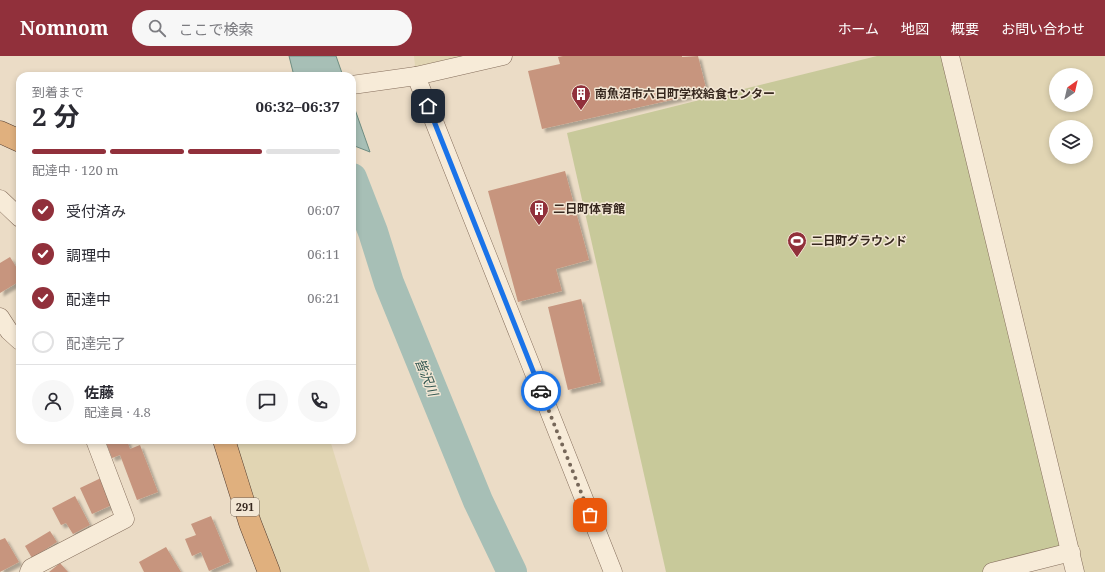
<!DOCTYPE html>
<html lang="ja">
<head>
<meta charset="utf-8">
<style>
  body { margin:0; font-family:"Noto Serif","Noto Sans JP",serif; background:#f7f7f7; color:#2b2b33; height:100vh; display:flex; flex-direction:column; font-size:15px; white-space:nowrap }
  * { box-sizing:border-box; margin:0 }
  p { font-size:13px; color:#7c7c81 }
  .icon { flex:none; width:22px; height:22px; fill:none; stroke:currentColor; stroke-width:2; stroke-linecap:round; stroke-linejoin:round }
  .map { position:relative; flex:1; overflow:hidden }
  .drawer { position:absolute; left:16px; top:16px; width:340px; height:372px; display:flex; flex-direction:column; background:#fff; border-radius:12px; box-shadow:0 2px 6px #0003 }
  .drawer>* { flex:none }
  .needle { width:26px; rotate:34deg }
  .buttons { position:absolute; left:1049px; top:12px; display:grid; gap:8px }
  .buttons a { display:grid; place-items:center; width:44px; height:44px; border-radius:50%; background:#fff; box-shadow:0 2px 6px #0003; font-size:20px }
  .pin { position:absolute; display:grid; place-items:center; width:34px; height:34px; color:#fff; margin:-17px; border-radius:8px; box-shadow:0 2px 6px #0006 }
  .courier { position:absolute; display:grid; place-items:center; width:40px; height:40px; margin:-20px; border:3px solid #1a73e8; border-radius:50%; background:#fff; color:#222; box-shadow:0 1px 5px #0007 }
  .overview em { font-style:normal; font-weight:700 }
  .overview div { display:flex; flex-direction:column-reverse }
  .overview { display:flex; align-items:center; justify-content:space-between; height:68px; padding:0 16px }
  h1 { font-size:26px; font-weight:700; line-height:30px }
  .bar { display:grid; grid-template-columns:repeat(4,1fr); gap:6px 4px; align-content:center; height:48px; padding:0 16px }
  .bar i { height:5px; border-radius:3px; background:#e1e1e2 }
  .bar .selected { background:#91303b }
  .bar p { grid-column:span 4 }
  .line { display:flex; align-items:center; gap:10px; padding:0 16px; border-top:1px solid #e1e1e2 }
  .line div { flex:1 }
  .round { display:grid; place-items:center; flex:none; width:42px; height:42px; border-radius:21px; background:#f7f7f7 }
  ol { padding:0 16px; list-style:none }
  li { display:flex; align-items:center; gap:12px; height:44px }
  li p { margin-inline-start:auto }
  li .icon { padding:4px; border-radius:50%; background:#91303b; color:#fff; stroke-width:4 }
  li:last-child { color:#7c7c81 }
  li i { width:22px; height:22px; border:2px solid #e1e1e2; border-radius:50% }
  header { display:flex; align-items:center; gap:24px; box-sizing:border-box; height:56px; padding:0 20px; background:#91303b; color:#fff }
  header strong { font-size:19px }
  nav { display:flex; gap:22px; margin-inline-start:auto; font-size:14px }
  .search { width:280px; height:36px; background:#f7f7f7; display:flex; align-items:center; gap:10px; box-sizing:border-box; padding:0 14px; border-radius:22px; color:#7c7c81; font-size:15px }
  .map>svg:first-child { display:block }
</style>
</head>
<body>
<header>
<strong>Nomnom</strong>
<div class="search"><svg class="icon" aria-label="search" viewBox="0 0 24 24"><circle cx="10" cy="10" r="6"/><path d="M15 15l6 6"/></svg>ここで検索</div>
<nav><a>ホーム</a><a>地図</a><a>概要</a><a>お問い合わせ</a></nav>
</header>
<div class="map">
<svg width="1105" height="516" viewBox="0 0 1105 516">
  <defs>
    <filter id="shadow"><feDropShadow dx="3.5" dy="3.5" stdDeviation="1" flood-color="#0004"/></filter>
  </defs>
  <rect width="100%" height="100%" fill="#ebdcc6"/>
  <g fill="#e1d5b3" fill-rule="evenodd">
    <path d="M414,0H503L416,20Z"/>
    <path d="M950,0H1105V516H1075ZM1056,19H1086V49H1056ZM1056,71H1086V101H1056Z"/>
    <path d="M224,384H330L370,516H269Z"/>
  </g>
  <path fill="#c8c99a" d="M877,0H950L1071,496L991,516H666L567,77Z"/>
  <g fill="#a7bfb6" stroke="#6e8d82">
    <path d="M289,0H336L343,20H294Z"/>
    <path d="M352,45L370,96L352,89Z"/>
  </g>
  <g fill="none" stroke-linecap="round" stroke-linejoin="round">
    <path stroke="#a7bfb6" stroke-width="30" d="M352,122L373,176L389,227L431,330L478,445L512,516"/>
  </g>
  <g fill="#c7957e" filter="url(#shadow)">
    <path d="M563,0H682V1L698,0L707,36L542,73L528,15L560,8L558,1Z"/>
    <path d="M565,115L589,204L556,213L562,235L518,246L488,135Z"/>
    <path d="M10,201L20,217V225L0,237V207Z"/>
    <path d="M581,243L601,326L568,334L548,251Z"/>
    <path d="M105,384H127L130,393L140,389L158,436L137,444L120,399L112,402Z"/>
    <path d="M101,422L114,448L92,458L80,432Z"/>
    <path d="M75,440L90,469L73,478L66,467L61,469L52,452Z"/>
    <path d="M211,460L230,506L209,515L201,496L192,500L185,483L196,479L191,468Z"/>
    <path d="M50,475L57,486L32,502L25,490Z"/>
    <path d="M5,482L19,506L0,516V484Z"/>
    <path d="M166,491L181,516H144L139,506Z"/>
    <path d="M60,507L68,516H49Z"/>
  </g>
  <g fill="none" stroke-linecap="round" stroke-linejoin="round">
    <defs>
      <g id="minor">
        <path d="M950,0L1075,516"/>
        <path d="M416,20L613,516"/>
        <path d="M352,29L416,20L503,0"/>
        <path d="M0,143L20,162"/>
        <path d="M0,261L9,275L20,285"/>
        <path d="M29,516L31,512L125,463L95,384"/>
        <path d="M992,516L1071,496"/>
      </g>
      <g id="trunk">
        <path d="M0,76L20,85"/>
        <path d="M224,384L250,467L269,516"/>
      </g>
    </defs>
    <use href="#minor" stroke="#856e5c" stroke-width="19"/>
    <use href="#trunk" stroke="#543d30" stroke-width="23"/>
    <use href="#minor" stroke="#f7ebd8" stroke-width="18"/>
    <use href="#trunk" stroke="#e0b07e" stroke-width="22"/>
  </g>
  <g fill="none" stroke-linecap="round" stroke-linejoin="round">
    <path stroke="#766759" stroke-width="4" stroke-dasharray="0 7.2" d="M541,335L590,459"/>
    <path stroke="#1a73e8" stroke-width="5" d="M428,50L541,335"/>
  </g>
  <defs>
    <symbol id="building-pin" viewBox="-11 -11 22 30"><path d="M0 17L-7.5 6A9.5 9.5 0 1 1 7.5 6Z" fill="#91303b" stroke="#f3e7d5"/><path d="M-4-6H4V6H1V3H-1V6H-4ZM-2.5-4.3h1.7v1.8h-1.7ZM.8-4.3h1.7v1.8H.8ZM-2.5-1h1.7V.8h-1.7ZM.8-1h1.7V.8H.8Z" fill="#fff"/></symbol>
    <symbol id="stadium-pin" viewBox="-11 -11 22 30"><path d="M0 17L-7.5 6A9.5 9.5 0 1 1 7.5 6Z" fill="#91303b" stroke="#f3e7d5"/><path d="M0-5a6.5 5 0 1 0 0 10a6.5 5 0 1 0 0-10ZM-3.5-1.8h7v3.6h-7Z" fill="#fff"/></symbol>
  </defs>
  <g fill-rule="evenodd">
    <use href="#building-pin" x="570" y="27" width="22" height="30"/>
    <use href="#building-pin" x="528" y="142" width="22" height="30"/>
    <use href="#stadium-pin" x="786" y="174" width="22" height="30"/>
  </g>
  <g text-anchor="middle" stroke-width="3" stroke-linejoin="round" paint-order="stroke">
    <rect fill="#f3e7d5" stroke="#6f6156" stroke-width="1" x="231" y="442" width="28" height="18" rx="3"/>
    <g font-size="11" font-weight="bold" fill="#37281f">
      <text x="245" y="455">291</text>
    </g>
    <g font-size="12" font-weight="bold" fill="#37281f" stroke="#f3e7d5" text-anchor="start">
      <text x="595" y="42">南魚沼市六日町学校給食センター</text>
      <text x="553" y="157">二日町体育館</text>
      <text x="811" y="189">二日町グラウンド</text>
    </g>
    <g font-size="13" font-style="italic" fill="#30554f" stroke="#f3e7d5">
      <text transform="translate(427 321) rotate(68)" y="5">皆沢川</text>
    </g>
  </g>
</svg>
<div class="buttons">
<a><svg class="needle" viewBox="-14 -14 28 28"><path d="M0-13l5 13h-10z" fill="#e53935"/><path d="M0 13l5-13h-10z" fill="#7c7c81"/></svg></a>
<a><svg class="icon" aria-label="layers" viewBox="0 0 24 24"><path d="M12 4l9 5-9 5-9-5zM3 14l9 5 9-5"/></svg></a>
</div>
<div class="pin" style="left:590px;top:459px;background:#ea580c"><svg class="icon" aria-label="bag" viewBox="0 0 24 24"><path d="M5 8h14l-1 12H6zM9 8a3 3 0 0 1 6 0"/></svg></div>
<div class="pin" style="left:428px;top:50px;background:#1f2937"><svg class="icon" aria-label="home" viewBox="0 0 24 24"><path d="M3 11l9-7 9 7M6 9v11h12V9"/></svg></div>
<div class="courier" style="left:541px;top:335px"><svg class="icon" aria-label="car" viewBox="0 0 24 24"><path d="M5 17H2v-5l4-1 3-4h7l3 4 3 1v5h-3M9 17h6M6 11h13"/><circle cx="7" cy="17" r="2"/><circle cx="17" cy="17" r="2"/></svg></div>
<section class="drawer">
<div class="overview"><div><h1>2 分</h1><p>到着まで</p></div><em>06:32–06:37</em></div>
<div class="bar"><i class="selected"></i><i class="selected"></i><i class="selected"></i><i></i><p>配達中 · 120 m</p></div>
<ol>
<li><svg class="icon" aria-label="check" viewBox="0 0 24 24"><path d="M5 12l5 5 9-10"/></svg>受付済み<p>06:07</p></li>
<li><svg class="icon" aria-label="check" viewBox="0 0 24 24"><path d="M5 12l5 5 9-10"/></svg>調理中<p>06:11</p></li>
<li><svg class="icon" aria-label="check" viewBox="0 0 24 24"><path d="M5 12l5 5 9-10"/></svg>配達中<p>06:21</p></li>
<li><i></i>配達完了</li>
</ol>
<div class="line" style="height:72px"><a class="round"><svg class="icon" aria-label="person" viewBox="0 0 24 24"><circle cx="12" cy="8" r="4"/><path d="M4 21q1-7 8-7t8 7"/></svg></a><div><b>佐藤</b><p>配達員 · 4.8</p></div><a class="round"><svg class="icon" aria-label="chat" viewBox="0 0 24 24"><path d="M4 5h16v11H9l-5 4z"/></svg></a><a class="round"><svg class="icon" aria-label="phone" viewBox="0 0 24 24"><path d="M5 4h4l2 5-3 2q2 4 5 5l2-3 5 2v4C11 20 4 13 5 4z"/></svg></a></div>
</section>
</div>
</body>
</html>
